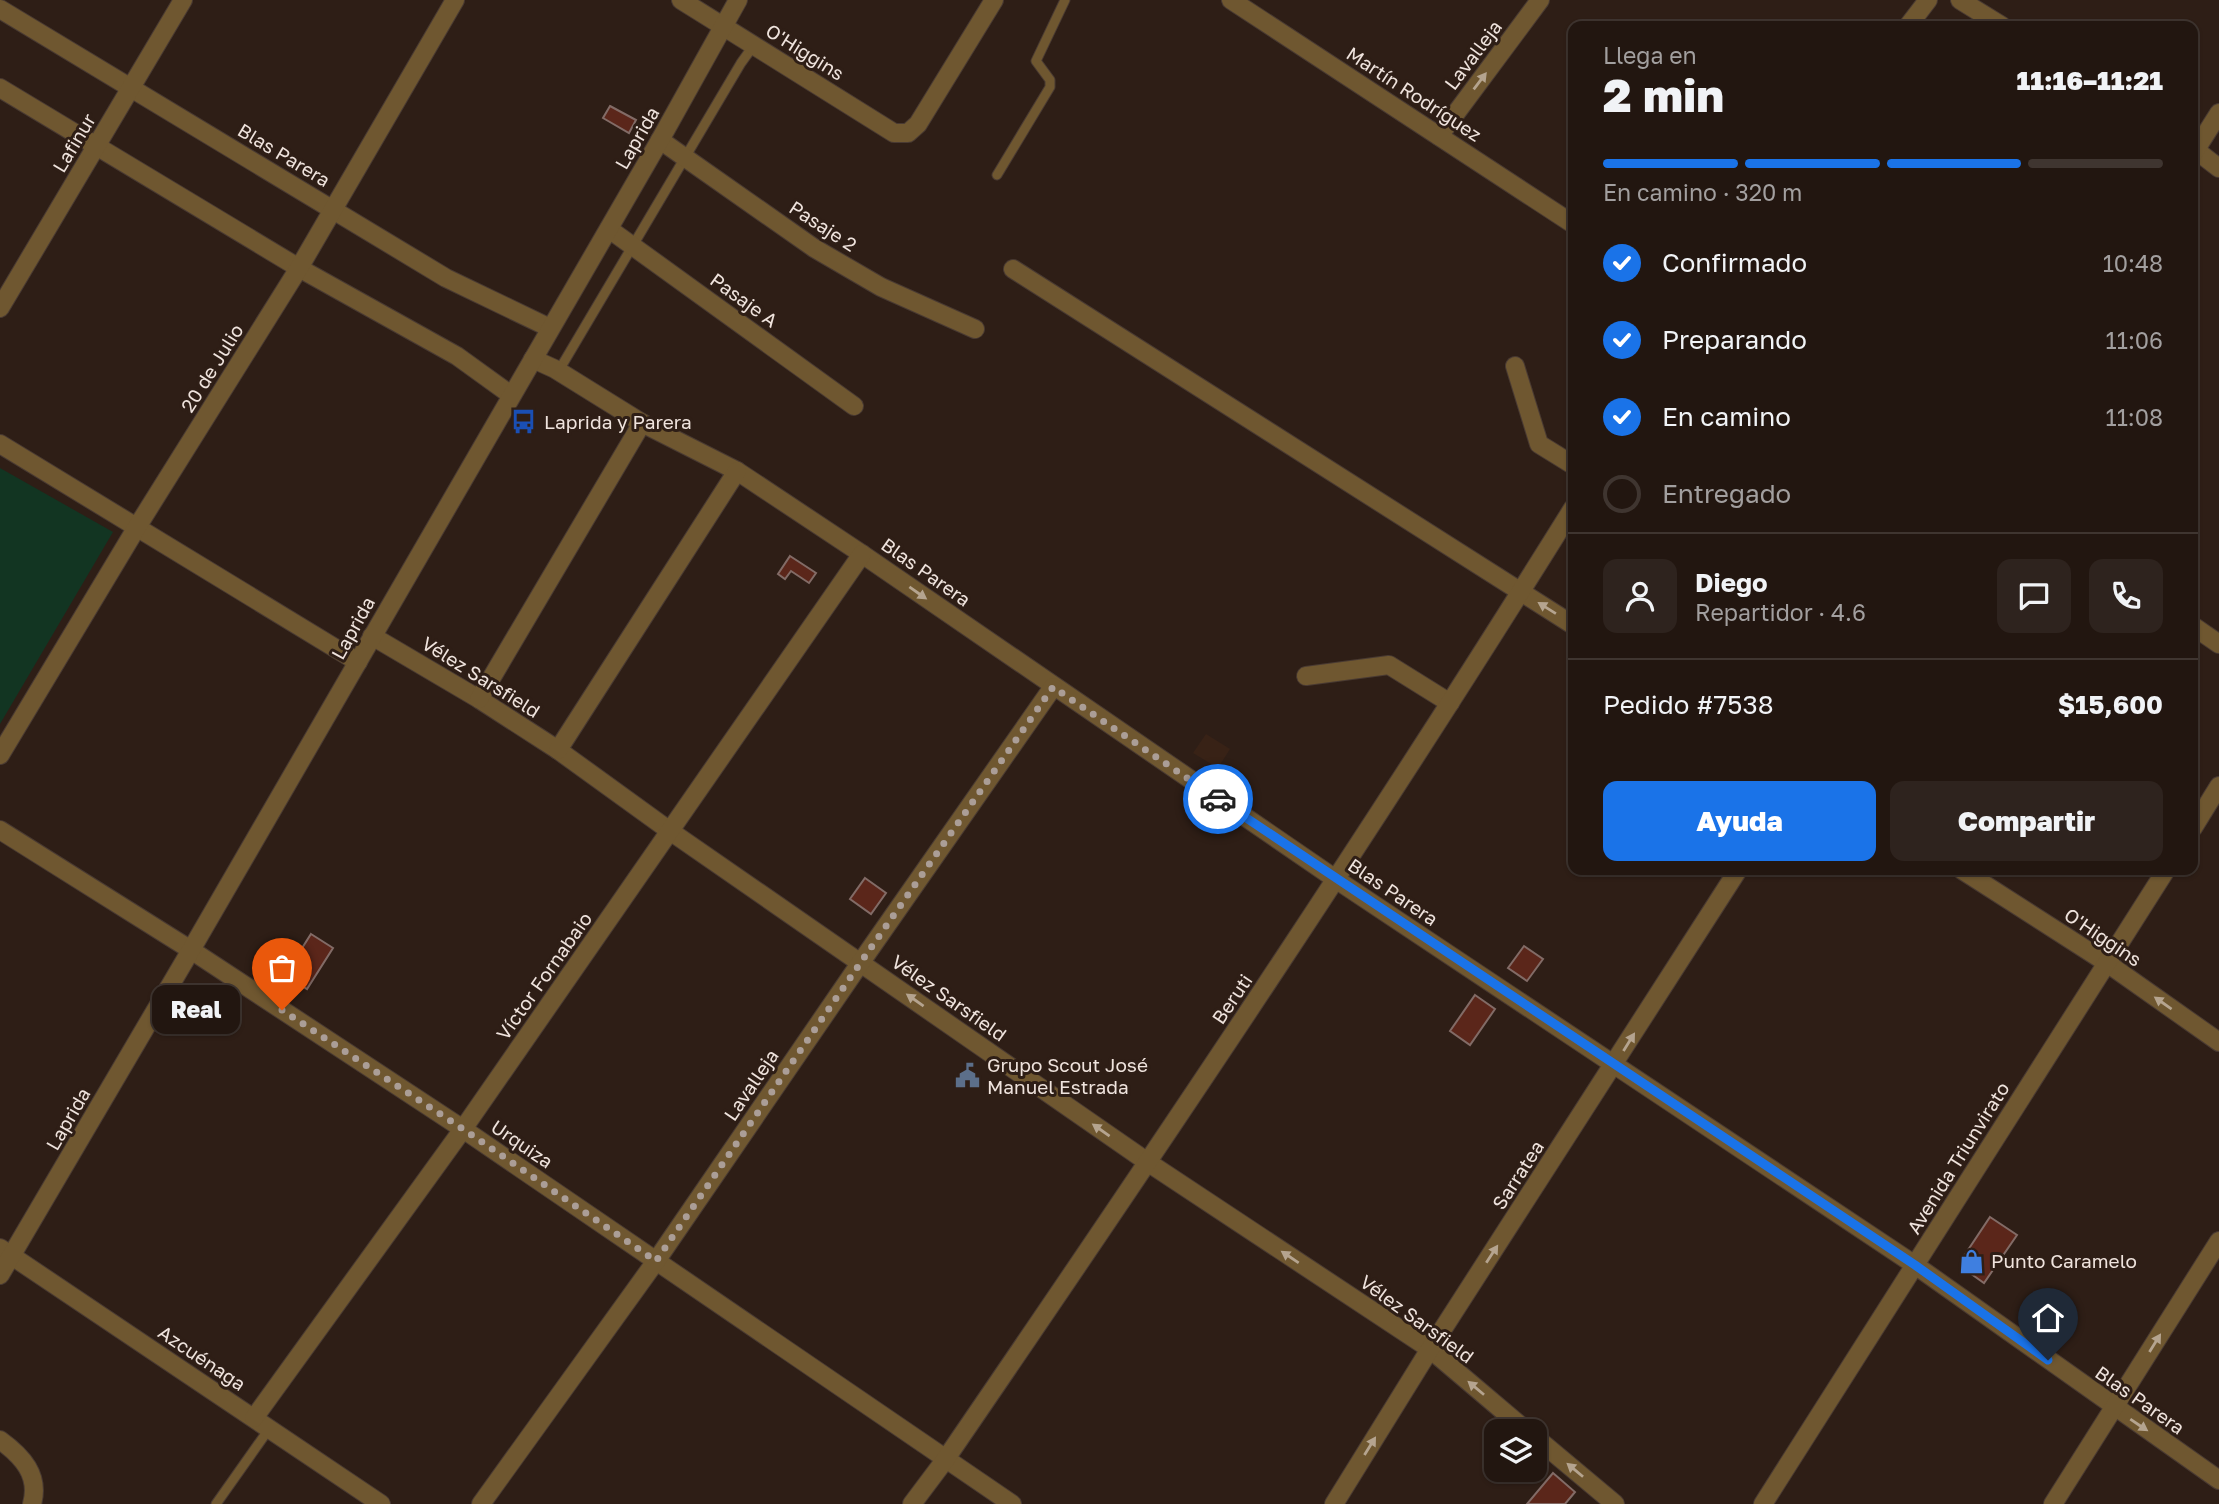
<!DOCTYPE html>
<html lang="es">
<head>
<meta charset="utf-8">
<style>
  body { margin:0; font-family:"Golos Text",sans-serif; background:#2e231e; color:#f1f3f6; height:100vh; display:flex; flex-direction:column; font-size:26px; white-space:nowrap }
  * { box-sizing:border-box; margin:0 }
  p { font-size:23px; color:#a29f9f }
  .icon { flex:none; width:38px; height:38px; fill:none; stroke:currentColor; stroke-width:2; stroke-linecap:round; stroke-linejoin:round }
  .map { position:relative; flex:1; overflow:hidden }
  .details { position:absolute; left:1568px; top:21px; width:630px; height:854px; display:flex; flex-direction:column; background:#221610; border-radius:14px; box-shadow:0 2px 5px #0004,0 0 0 2px #3f3530 }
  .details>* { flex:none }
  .controls { position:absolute; left:1484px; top:1419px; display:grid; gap:14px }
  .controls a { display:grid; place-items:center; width:63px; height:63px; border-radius:14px; background:#221610; box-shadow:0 2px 5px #0004,0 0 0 2px #3f3530; font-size:35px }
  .pin { position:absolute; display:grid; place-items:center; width:60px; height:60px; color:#fff; margin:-72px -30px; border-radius:50% 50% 50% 0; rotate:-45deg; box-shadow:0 0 7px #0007 }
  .pin .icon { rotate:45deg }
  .courier { position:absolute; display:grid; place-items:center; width:70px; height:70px; margin:-35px; border:5px solid #1a73e8; border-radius:50%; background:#fff; color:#222; box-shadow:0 2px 9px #0007 }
  .bubble { position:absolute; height:49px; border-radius:14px; background:#221610; box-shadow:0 2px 5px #0004,0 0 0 2px #3f3530; font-size:23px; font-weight:800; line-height:49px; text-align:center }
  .head em { font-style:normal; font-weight:800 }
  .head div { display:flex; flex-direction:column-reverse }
  .head { display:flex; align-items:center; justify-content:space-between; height:119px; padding:0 35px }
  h1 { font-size:46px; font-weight:800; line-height:52px }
  .bar { display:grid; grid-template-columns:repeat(4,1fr); gap:10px 7px; align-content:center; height:84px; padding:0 35px }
  .bar i { height:9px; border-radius:5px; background:#3f3530 }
  .bar .current { background:#1a73e8 }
  .bar p { grid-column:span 4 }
  .line { display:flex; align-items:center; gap:18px; padding:0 35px; border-top:2px solid #3f3530 }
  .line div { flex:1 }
  .round { display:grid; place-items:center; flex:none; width:74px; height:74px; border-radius:14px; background:#2e231e }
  ol { padding:0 35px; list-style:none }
  li { display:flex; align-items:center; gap:21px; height:77px }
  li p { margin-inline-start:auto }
  li .icon { padding:7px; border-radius:50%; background:#1a73e8; color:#fff; stroke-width:4 }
  li:last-child { color:#a29f9f }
  li i { width:38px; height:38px; border:4px solid #3f3530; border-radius:50% }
  .cta { display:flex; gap:14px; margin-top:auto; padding:14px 35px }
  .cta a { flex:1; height:80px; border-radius:14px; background:#1a73e8; color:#fff; font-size:28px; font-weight:800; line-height:80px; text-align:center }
  .cta a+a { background:#2e231e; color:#f1f3f6 }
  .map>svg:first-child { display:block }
</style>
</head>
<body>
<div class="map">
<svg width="2219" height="1504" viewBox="0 0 2219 1504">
  <rect width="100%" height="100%" fill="#2e1e16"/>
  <path fill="#382216" d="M1206,734L1230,749L1218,768L1193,753Z"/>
  <path fill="#123522" d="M0,468L113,532L0,724Z"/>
  <g fill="#5b261a" stroke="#826b66" stroke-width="2">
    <path d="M610,106L636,120L629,133L603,118Z"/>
    <path d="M790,556L816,573L809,583L791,571L785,579L778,574Z"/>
    <path d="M865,878L886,893L871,914L850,899Z"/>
    <path d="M311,934L333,948L307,989L285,975Z"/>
    <path d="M1524,946L1543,959L1527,981L1508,968Z"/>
    <path d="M1475,995L1495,1009L1470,1045L1450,1031Z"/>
    <path d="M1990,1217L2017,1235L1984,1283L1967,1271L1964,1256Z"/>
    <path d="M1553,1473L1575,1492L1565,1504H1527Z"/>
  </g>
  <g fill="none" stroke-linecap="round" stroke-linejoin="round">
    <defs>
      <g id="service">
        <path d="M997,175L1050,87V80L1036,61L1065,0"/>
        <path d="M558,372L741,63L754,45"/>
        <path d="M216,1504L269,1429"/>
      </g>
      <g id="minor">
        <path d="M681,0L894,133H908L918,124L994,0"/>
        <path d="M1960,0L2002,26"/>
        <path d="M0,9L446,278L550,328"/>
        <path d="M1908,26L1928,0"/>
        <path d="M0,88L299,268L457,356L511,395"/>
        <path d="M1439,136L1540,0"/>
        <path d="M660,140L814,248L881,287L975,329"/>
        <path d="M2193,148L2219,168"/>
        <path d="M2193,154L2219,113"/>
        <path d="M609,229L854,406"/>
        <path d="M1013,269L1573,625"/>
        <path d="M0,308L183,0"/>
        <path d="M533,359L555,369L642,423L737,471L862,554L1337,880L1915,1265L2219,1480"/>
        <path d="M1515,366L1539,444L1573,465"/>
        <path d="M0,444L358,662"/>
        <path d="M372,636L479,699L558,750L670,831L1149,1163L1430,1349L1528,1432"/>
        <path d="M1306,676L1389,665L1450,703"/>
        <path d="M479,699L642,423"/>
        <path d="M558,750L737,471"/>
        <path d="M0,755L137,527L299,268L455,0"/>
        <path d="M0,830L191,950L463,1129L1012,1504"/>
        <path d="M1962,870L2107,963L2219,1042"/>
        <path d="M0,1248L381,1504"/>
        <path d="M254,1418L463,1129L862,554"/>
        <path d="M1535,1437L1615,1504"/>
        <path d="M481,1504L656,1261L861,962L1053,687"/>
        <path d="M912,1504L945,1460C1160,1146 1372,831 1573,508"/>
        <path d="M1334,1504L1430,1349L1738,870"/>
        <path d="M2053,1504L2219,1241"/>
      </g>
      <g id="tertiary">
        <path d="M1231,0L1573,224"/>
        <path d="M2193,626L2219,644"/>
        <path d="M2193,828L2219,786"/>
        <path d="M0,1275L191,950L660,140L738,0"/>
        <path d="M0,1440C22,1456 40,1475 32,1504"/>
        <path d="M1763,1504L2166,870"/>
      </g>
    </defs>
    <use href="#service" stroke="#493a32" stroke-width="11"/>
    <use href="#minor" stroke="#493a32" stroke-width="20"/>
    <use href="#tertiary" stroke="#493a32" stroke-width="20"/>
    <use href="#service" stroke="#6f5730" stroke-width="9"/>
    <use href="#minor" stroke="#6f5730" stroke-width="18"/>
    <use href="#tertiary" stroke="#6f5730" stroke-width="18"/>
  </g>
  <defs><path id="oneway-solid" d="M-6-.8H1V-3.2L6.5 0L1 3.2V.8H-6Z" transform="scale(1.75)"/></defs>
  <g fill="#b5a48f">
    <use href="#oneway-solid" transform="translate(1480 81) rotate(-53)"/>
    <use href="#oneway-solid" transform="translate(918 593) rotate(35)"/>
    <use href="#oneway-solid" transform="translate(1547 608) rotate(-148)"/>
    <use href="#oneway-solid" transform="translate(915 1000) rotate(-145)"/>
    <use href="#oneway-solid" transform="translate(2163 1003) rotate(-145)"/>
    <use href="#oneway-solid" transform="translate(1629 1042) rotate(-58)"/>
    <use href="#oneway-solid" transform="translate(1101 1130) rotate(-145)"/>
    <use href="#oneway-solid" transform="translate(1492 1254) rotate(-57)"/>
    <use href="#oneway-solid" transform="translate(1290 1257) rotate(-146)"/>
    <use href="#oneway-solid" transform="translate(2155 1343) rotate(-58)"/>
    <use href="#oneway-solid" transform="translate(1476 1388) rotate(-140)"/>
    <use href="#oneway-solid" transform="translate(2139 1425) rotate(34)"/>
    <use href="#oneway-solid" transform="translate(1370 1446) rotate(-58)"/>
    <use href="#oneway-solid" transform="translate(1575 1470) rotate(-140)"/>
  </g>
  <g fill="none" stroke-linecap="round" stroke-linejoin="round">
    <path stroke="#ab9e97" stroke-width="7" stroke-dasharray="0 12.6" d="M282,1010L463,1129L656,1261L861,962L1053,687L1218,799"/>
    <path stroke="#1a73e8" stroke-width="9" d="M1218,799L1915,1265L2048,1360"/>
  </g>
  <defs>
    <symbol id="bus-bare" viewBox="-9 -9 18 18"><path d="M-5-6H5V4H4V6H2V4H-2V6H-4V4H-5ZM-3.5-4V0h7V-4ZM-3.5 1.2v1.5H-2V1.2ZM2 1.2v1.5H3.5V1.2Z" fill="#1a4fb4" stroke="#2e1e16" stroke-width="2.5" paint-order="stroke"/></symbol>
    <symbol id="civic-bare" viewBox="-9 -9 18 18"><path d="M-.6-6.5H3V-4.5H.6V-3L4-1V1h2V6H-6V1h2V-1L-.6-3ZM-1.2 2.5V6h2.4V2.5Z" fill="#5c6f8a" stroke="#2e1e16" stroke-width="2.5" paint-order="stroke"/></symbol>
    <symbol id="shop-bare" viewBox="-9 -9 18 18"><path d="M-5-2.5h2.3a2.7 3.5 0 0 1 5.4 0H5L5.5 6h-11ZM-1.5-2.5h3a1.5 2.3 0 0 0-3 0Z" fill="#3f7fe0" stroke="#2e1e16" stroke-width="2.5" paint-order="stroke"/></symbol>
  </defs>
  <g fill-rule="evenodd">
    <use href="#bus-bare" x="506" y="404" width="35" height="35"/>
    <use href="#civic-bare" x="950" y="1058" width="35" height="35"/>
    <use href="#shop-bare" x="1954" y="1244" width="35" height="35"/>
  </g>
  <g text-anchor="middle" stroke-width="6" stroke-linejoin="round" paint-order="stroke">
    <g font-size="19" fill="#efe3dd" stroke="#2e1e16">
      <text transform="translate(805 52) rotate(32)" y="7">O'Higgins</text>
      <text transform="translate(1473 55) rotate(-53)" y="7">Lavalleja</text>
      <text transform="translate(1414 94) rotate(33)" y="7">Martín Rodríguez</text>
      <text transform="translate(637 138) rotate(-60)" y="7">Laprida</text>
      <text transform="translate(74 143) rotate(-59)" y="7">Lafinur</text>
      <text transform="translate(284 155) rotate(31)" y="7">Blas Parera</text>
      <text transform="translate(823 226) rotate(33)" y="7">Pasaje 2</text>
      <text transform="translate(744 300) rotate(36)" y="7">Pasaje A</text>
      <text transform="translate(212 368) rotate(-58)" y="7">20 de Julio</text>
      <text transform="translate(926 572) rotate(35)" y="7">Blas Parera</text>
      <text transform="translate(353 628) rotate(-61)" y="7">Laprida</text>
      <text transform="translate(481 677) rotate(32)" y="7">Vélez Sarsfield</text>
      <text transform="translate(1393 892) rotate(34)" y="7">Blas Parera</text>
      <text transform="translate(2103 937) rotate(34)" y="7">O'Higgins</text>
      <text transform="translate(544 976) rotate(-55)" y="7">Víctor Fornabaio</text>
      <text transform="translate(949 998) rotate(35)" y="7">Vélez Sarsfield</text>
      <text transform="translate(1232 999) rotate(-56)" y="7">Beruti</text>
      <text transform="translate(751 1085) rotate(-56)" y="7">Lavalleja</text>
      <text transform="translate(68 1119) rotate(-60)" y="7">Laprida</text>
      <text transform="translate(522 1144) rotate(34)" y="7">Urquiza</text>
      <text transform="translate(1958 1158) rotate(-58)" y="7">Avenida Triunvirato</text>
      <text transform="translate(1518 1175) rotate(-57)" y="7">Sarratea</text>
      <text transform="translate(1417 1319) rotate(36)" y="7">Vélez Sarsfield</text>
      <text transform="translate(202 1358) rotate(34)" y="7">Azcuénaga</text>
      <text transform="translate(2140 1400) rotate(35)" y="7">Blas Parera</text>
    </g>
    <g font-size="19" fill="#efe3dd" stroke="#2e1e16" text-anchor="start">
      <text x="544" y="429">Laprida y Parera</text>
      <text x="987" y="1072">Grupo Scout José<tspan x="987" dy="22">Manuel Estrada</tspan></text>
      <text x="1991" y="1268">Punto Caramelo</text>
    </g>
  </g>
</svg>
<div class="controls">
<a><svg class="icon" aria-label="layers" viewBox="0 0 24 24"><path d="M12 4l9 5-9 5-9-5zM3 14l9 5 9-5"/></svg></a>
</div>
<div class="pin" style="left:282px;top:1010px;background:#ea580c"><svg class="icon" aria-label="bag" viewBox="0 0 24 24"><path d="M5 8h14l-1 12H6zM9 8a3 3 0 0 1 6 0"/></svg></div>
<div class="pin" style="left:2048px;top:1360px;background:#1f2937"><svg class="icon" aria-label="home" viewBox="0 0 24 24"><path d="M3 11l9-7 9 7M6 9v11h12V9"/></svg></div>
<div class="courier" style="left:1218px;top:799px"><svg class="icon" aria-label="car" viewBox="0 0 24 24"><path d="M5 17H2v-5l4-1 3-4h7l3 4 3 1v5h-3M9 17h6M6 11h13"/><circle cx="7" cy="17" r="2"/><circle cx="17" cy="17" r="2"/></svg></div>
<div class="bubble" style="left:152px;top:985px;width:88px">Real</div>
<section class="details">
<div class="head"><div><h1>2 min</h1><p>Llega en</p></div><em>11:16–11:21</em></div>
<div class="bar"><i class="current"></i><i class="current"></i><i class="current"></i><i></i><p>En camino · 320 m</p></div>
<ol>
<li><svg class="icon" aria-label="check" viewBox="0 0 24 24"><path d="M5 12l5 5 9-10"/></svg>Confirmado<p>10:48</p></li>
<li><svg class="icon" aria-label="check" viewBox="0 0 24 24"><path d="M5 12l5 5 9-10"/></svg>Preparando<p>11:06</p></li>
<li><svg class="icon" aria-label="check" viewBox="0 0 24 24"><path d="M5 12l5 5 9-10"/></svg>En camino<p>11:08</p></li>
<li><i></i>Entregado</li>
</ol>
<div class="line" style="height:126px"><a class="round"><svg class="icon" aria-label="person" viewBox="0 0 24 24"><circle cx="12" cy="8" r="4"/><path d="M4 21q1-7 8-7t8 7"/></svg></a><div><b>Diego</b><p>Repartidor · 4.6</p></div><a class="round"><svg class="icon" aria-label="chat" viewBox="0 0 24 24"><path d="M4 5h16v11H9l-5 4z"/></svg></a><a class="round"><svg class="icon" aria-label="phone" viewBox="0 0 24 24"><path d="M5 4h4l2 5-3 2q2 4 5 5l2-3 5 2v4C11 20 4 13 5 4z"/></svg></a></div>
<div class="line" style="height:91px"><div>Pedido #7538</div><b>$15,600</b></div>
<div class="cta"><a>Ayuda</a><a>Compartir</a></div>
</section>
</div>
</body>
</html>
